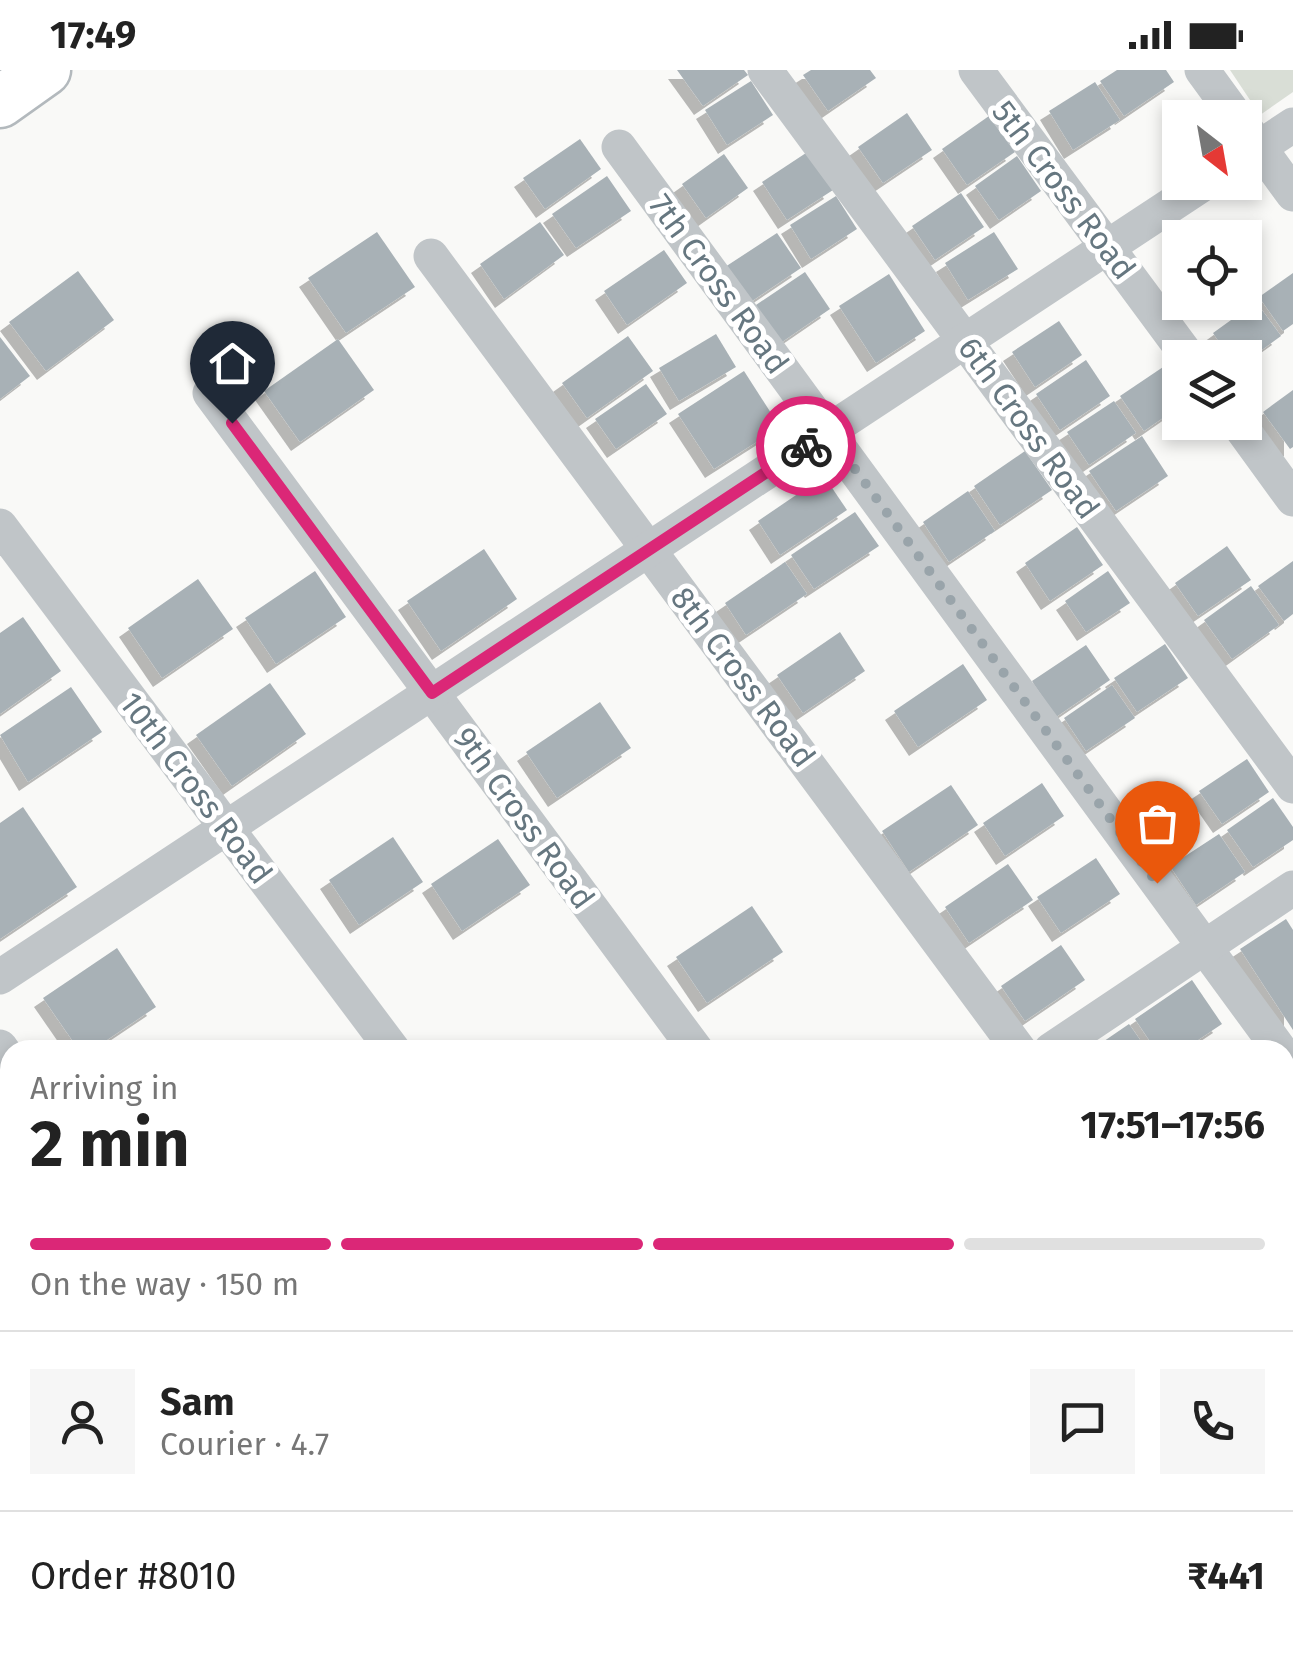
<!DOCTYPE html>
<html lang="en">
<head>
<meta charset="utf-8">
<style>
  body { margin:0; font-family:"Fira Sans",sans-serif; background:#f6f6f6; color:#222; height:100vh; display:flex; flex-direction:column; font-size:38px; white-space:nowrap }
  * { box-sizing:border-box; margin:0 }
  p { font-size:32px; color:#767676 }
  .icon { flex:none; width:55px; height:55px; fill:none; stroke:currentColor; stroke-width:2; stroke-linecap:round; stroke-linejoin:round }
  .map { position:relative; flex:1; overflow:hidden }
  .drawer { position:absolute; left:0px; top:970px; width:1295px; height:622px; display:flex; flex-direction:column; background:#fff; border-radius:30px 30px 0 0; box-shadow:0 5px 15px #0003 }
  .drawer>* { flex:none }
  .needle { width:65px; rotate:149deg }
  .controls { position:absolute; left:1162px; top:30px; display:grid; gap:20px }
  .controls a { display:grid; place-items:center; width:100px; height:100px; border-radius:0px; background:#fff; box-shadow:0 5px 15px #0003; font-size:50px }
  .pin { position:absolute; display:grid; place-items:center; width:85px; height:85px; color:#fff; margin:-102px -42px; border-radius:50% 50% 50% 0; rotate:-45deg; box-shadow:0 0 10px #0007 }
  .pin .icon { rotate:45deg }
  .courier { position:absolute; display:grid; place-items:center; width:100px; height:100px; margin:-50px; border:8px solid #db2777; border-radius:50%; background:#fff; color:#222; box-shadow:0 2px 12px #0007 }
  .headline em { font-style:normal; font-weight:700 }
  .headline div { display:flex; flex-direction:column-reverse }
  .headline { display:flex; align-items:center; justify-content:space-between; height:170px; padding:0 30px }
  h1 { font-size:65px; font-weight:700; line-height:75px }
  .bar { display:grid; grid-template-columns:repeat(4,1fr); gap:15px 10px; align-content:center; height:120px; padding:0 30px }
  .bar i { height:12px; border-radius:8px; background:#e0e0e0 }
  .bar .current { background:#db2777 }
  .bar p { grid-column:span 4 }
  .line { display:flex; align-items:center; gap:25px; padding:0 30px; border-top:2px solid #e0e0e0 }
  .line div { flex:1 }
  .round { display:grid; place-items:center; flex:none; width:105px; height:105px; border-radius:0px; background:#f6f6f6 }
  .status { display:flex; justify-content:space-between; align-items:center; height:70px; padding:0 50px; background:#fff; direction:ltr }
  .status svg { height:28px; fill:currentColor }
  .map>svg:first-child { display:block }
</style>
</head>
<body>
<div class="status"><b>17:49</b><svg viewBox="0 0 49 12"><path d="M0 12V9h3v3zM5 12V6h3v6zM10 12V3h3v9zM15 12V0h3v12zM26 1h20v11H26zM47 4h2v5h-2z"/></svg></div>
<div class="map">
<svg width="1293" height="1592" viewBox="0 0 1293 1592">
  <defs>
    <filter id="shadow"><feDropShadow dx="-9" dy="9" stdDeviation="0" flood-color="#0004"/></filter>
  </defs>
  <rect width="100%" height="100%" fill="#f9f9f7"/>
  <g fill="#e7e9e8">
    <path d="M0,1322L10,1323V1450L0,1449Z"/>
    <path d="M1285,1544L1293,1546V1592H816L762,1583L1285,1582Z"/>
  </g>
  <g fill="#d9ded6">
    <path d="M1230,0H1293V22L1260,45Z"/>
    <path d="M10,1533V1582H306L348,1592H0V1540Z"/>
  </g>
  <g fill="#a8b1b6" filter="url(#shadow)">
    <path d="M677,0H744L748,5L703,36Z"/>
    <path d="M811,0H870L876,8L828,41L803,5Z"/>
    <path d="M1117,0H1166L1174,12L1124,46L1100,11Z"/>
    <path d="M751,11L773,45L727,75L705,40Z"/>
    <path d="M1095,12L1120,50L1073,80L1049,41Z"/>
    <path d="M907,43L932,80L883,113L858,77Z"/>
    <path d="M989,46L1015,82L967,115L942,79Z"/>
    <path d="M580,69L601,99L545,139L523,108Z"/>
    <path d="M809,81L833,120L787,150L762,112Z"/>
    <path d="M724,84L748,118L706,148L682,114Z"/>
    <path d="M1017,86L1041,121L999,150L975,116Z"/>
    <path d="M607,106L631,141L576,178L552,144Z"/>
    <path d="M961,123L984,157L935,190L912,156Z"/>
    <path d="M836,126L857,159L811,189L790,155Z"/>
    <path d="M540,152L564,185L504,229L480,194Z"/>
    <path d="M377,162L415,217L346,263L308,208Z"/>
    <path d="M994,162L1018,199L968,230L945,193Z"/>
    <path d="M777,163L801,198L749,233L725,197Z"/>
    <path d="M664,180L687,213L627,255L604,221Z"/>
    <path d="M78,201L114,250L46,301L9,252Z"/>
    <path d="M805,202L830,239L779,274L753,237Z"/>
    <path d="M1293,203V254L1283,261L1259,227Z"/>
    <path d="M889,204L925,261L876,293L839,236Z"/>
    <path d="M1256,232L1281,266L1245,292V288H1230L1213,263Z"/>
    <path d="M1059,251L1082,285L1035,317L1012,282Z"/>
    <path d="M716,264L736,297L679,331L659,298Z"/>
    <path d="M628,266L653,301L587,348L562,313Z"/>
    <path d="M0,267L30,306L0,329Z"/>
    <path d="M338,269L374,320L300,372L264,321Z"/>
    <path d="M1086,290L1110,326L1060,360L1036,324Z"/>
    <path d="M1172,291L1180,303V336L1144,361L1120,326Z"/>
    <path d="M744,301L780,357L714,399L678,344Z"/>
    <path d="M646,314L667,344L616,379L595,349Z"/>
    <path d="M1293,320V377L1290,379L1263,342Z"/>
    <path d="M1114,331L1136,363L1089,395L1067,362Z"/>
    <path d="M1142,366L1168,406L1116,441L1089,401Z"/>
    <path d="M1025,381L1052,420L1000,455L974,416Z"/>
    <path d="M824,406L847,440L780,485L758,451Z"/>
    <path d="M968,421L995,461L949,492L923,452Z"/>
    <path d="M855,442L879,476L814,519L791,485Z"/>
    <path d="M1077,457L1103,495L1050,531L1025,493Z"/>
    <path d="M1227,476L1251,510L1198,546L1175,513Z"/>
    <path d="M484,479L517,529L441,581L407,531Z"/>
    <path d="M1293,491V544L1284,551L1258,516Z"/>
    <path d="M785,492L807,524L746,565L725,533Z"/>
    <path d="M315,501L346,547L276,594L245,548Z"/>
    <path d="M1108,501L1130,533L1086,562L1065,531Z"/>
    <path d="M198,509L233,559L162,608L128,558Z"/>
    <path d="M1251,516L1279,555L1232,589L1204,550Z"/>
    <path d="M23,547L61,601L0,644V563Z"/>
    <path d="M840,562L865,601L803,643L777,605Z"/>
    <path d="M1165,574L1188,608L1137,642L1114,608Z"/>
    <path d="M1086,575L1110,610L1056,647L1032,611Z"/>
    <path d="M963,594L987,630L918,677L894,641Z"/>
    <path d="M270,613L306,664L232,716L196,665Z"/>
    <path d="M1112,615L1135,648L1086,681L1064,648Z"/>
    <path d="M71,617L102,662L28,712L0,665Z"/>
    <path d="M600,632L631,678L557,728L526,682Z"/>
    <path d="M1247,689L1269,722L1222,754L1199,721Z"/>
    <path d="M1042,713L1064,746L1005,786L983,753Z"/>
    <path d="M951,715L978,755L909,802L882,761Z"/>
    <path d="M1273,728L1293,757V770L1253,797L1227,760Z"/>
    <path d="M23,737L77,817L0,869V753Z"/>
    <path d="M1219,764L1245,802L1196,835L1170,796Z"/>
    <path d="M393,767L423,812L359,855L329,810Z"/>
    <path d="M498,769L530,815L462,861L431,814Z"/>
    <path d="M1096,788L1120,824L1061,863L1037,827Z"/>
    <path d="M1008,794L1033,830L969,873L945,837Z"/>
    <path d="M752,836L783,882L707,933L676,887Z"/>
    <path d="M1286,849L1293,860V960L1240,879Z"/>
    <path d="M1061,875L1085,910L1025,951L1001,916Z"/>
    <path d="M117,878L156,937L92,980H79L43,928Z"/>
    <path d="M1192,910L1222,954L1183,980H1156L1135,949Z"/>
    <path d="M1129,954L1147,980H1091Z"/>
    <path d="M1285,1164L1293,1176V1192L1285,1198Z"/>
  </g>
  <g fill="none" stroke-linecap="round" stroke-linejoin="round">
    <defs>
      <g id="secondary">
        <path d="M0,32L45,0"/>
        <path d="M0,1234L10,1236"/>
        <path d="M1285,1475L1293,1477"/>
      </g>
    </defs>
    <use href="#secondary" stroke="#b3b9bd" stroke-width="55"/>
    <g stroke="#c0c5c8" stroke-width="35">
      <path d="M765,0L1293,716"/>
      <path d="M976,0L1189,288"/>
      <path d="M1202,0L1237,48"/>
      <path d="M1245,58L1293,124"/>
      <path d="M619,77L1280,980"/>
      <path d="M1245,87L1293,55"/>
      <path d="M431,186L1019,980"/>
      <path d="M210,323L696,980"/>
      <path d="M1237,352L1293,429"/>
      <path d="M0,456L393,980"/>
      <path d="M0,907L1206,112"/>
      <path d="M0,977L10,991"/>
      <path d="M1051,980L1293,818"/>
      <path d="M1285,1338L1293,1349"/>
      <path d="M0,1487L10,1480"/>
      <path d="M661,1582L709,1592"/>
    </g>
    <use href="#secondary" stroke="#fff" stroke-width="50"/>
    <defs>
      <g id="rail">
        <path d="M0,1370L10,1372"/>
        <path d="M0,1405L10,1407"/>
        <path d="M1019,1582L1073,1592"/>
        <path d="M1214,1582L1268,1592"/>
      </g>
    </defs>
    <use href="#rail" stroke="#a0a8ad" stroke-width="11"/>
    <use href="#rail" stroke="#fff" stroke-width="8" stroke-dasharray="22" stroke-linecap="butt"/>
  </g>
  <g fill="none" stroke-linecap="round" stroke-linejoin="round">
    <path stroke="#99a4aa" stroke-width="10" stroke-dasharray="0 18" d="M806,376L828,362L1157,813"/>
    <path stroke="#db2777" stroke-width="12" d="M232,353L432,623L806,376"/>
  </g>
  <g text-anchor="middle" stroke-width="10" stroke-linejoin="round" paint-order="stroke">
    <g font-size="32" fill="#667780" stroke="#fff">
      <text transform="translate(1064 120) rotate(53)" y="11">5th Cross Road</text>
      <text transform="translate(719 214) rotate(54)" y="11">7th Cross Road</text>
      <text transform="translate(1029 358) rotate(54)" y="11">6th Cross Road</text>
      <text transform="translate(743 607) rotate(53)" y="11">8th Cross Road</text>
      <text transform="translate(196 718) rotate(53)" y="11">10th Cross Road</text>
      <text transform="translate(524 748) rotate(54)" y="11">9th Cross Road</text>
    </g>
  </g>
</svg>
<div class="controls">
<a><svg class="needle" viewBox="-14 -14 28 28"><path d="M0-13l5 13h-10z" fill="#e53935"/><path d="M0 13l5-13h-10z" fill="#767676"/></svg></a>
<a><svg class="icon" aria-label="locate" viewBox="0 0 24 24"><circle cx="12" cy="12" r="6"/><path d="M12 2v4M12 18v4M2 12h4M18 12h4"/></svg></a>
<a><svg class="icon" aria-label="layers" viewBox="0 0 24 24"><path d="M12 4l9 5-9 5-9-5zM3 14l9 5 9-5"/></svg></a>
</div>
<div class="pin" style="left:1157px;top:813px;background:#ea580c"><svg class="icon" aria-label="bag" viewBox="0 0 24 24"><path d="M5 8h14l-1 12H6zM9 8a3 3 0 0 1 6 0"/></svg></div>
<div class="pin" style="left:232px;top:353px;background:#1f2937"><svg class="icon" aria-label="home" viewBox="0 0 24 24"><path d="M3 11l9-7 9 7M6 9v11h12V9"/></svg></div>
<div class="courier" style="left:806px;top:376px"><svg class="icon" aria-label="bike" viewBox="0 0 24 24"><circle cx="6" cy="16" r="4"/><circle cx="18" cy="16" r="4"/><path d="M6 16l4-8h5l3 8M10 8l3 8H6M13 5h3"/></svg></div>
<section class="drawer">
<div class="headline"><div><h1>2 min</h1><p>Arriving in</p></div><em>17:51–17:56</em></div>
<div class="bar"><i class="current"></i><i class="current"></i><i class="current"></i><i></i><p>On the way · 150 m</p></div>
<div class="line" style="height:180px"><a class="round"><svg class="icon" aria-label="person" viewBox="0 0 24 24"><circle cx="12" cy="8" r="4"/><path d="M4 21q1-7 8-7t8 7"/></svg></a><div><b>Sam</b><p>Courier · 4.7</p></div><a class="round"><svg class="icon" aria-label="chat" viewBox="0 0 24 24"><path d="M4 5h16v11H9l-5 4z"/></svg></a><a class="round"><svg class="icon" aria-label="phone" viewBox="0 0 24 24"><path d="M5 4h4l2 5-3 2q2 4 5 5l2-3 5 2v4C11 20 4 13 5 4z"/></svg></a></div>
<div class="line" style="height:130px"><div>Order #8010</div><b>₹441</b></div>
</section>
</div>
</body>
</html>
